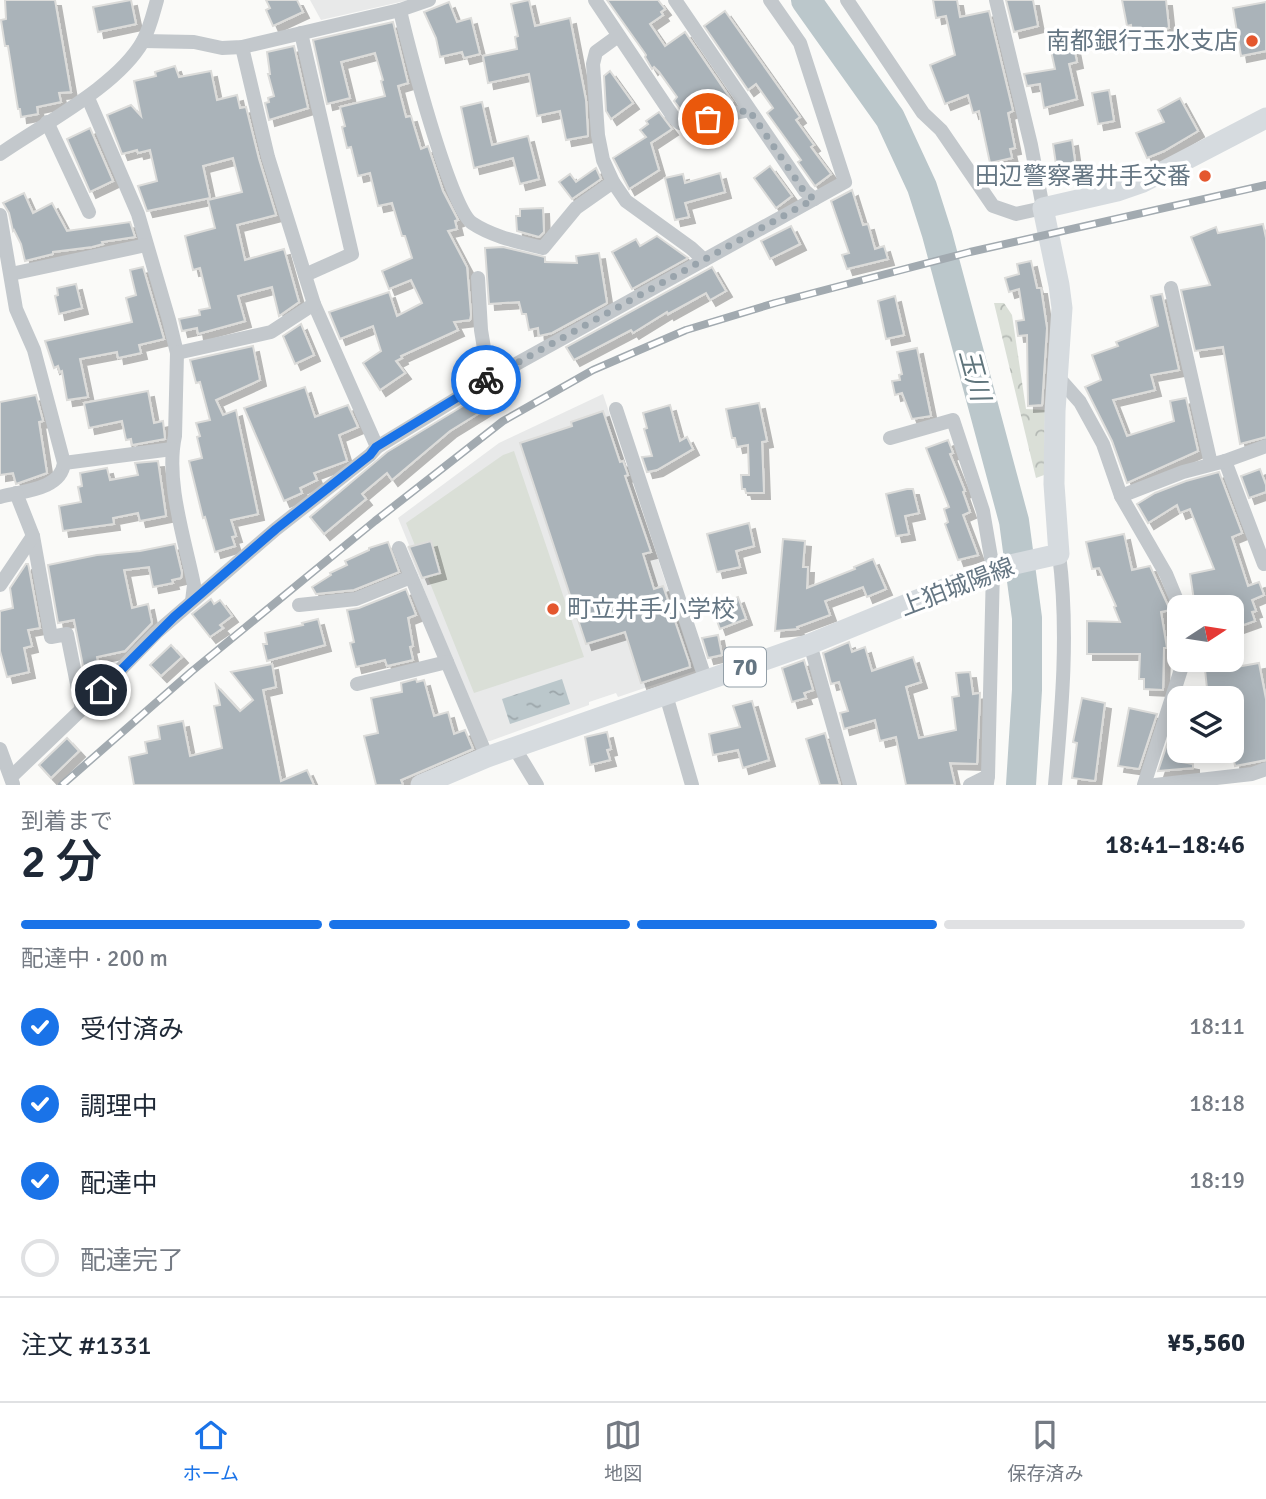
<!DOCTYPE html>
<html lang="ja">
<head>
<meta charset="utf-8">
<style>
  body { margin:0; font-family:Signika,"Noto Sans JP",sans-serif; background:#f2f2f3; color:#1f2937; height:100vh; display:flex; flex-direction:column; font-size:26px; white-space:nowrap }
  * { box-sizing:border-box; margin:0 }
  p { font-size:23px; color:#747a83 }
  .icon { flex:none; width:38px; height:38px; fill:none; stroke:currentColor; stroke-width:2; stroke-linecap:round; stroke-linejoin:round }
  .map { position:relative; height:785px; overflow:hidden }
  .sheet { display:flex; flex-direction:column; background:#fff; flex:1 }
  .sheet>* { flex:none }
  .needle { width:46px; rotate:78deg }
  .controls { position:absolute; left:1167px; top:595px; display:grid; gap:14px }
  .controls a { display:grid; place-items:center; width:77px; height:77px; border-radius:14px; background:#fff; box-shadow:0 4px 18px #0003; font-size:35px }
  .pin { position:absolute; display:grid; place-items:center; width:60px; height:60px; color:#fff; margin:-30px; border:4px solid #fff; border-radius:50%; box-shadow:0 2px 7px #0007 }
  .courier { position:absolute; display:grid; place-items:center; width:70px; height:70px; margin:-35px; border:5px solid #1a73e8; border-radius:50%; background:#fff; color:#222; box-shadow:0 2px 9px #0007 }
  .headline em { font-style:normal; font-weight:600 }
  .headline div { display:flex; flex-direction:column-reverse }
  .headline { display:flex; align-items:center; justify-content:space-between; height:119px; padding:0 21px }
  h1 { font-size:46px; font-weight:600; line-height:52px }
  .bar { display:grid; grid-template-columns:repeat(4,1fr); gap:10px 7px; align-content:center; height:84px; padding:0 21px }
  .bar i { height:9px; border-radius:5px; background:#e0e1e3 }
  .bar .selected { background:#1a73e8 }
  .bar p { grid-column:span 4 }
  .line { display:flex; align-items:center; gap:18px; padding:0 21px; border-top:2px solid #e0e1e3 }
  .line div { flex:1 }
  ol { padding:0 21px; list-style:none }
  li { display:flex; align-items:center; gap:21px; height:77px }
  li p { margin-inline-start:auto }
  li .icon { padding:7px; border-radius:50%; background:#1a73e8; color:#fff; stroke-width:4 }
  li:last-child { color:#747a83 }
  li i { width:38px; height:38px; border:4px solid #e0e1e3; border-radius:50% }
  .dock { display:flex; justify-content:space-around; align-items:center; height:98px; border-top:2px solid #e0e1e3; background:#fff; font-size:19px; color:#747a83 }
  .dock a { display:grid; justify-items:center; gap:4px }
  .dock .selected { color:#1a73e8 }
  .map>svg:first-child { display:block }
</style>
</head>
<body>
<div class="map">
<svg width="1266" height="785" viewBox="0 0 1266 785">
  <defs>
    <pattern id="forest-crowns" width="20" height="18" patternUnits="userSpaceOnUse" patternTransform="scale(1.75)"><rect width="20" height="18" fill="#dadfd7"/><path d="M2 6a3 3 0 1 1 6 0M12 15a3 3 0 1 1 6 0" fill="none" stroke="#b4b9b4"/></pattern>
    <pattern id="water-ripples" width="26" height="14" patternUnits="userSpaceOnUse" patternTransform="scale(1.75)"><rect width="26" height="14" fill="#bbc7cb"/><path d="M2 4q2-2 4 0t4 0M15 11q2-2 4 0t4 0" fill="none" stroke="#9ca6aa"/></pattern>
    <filter id="shadow"><feDropShadow dx="6" dy="6" stdDeviation="0" flood-color="#0004"/></filter>
  </defs>
  <rect width="100%" height="100%" fill="#fafaf8"/>
  <g fill="#e8e9e9">
    <path d="M310,0H409L321,20Z"/>
    <path d="M603,394L695,671L618,697L616,693L589,702V705L490,741H485L407,547L409,545L398,518L499,443Z"/>
  </g>
  <path fill="#dadfd7" d="M514,451L584,657L474,693L406,523L503,455Z"/>
  <path fill="url(#forest-crowns)" d="M994,303H1004L1012,315L1026,409L1045,410L1044,475L1036,478Z"/>
  <path fill="url(#water-ripples)" d="M562,679L570,704L510,724L502,699Z"/>
  <g fill="none" stroke-linecap="round" stroke-linejoin="round">
    <path stroke="#bbc7cb" stroke-width="30" d="M806,0L890,118L922,187L937,234L1014,521L1027,618V690L1021,785"/>
  </g>
  <g fill="#aab3b9" stroke="#dcdcda" stroke-width="2" filter="url(#shadow)">
    <path d="M5,0H55L71,92L59,93L61,102L37,107L38,114L21,117L20,109H18L8,46H5L1,20L6,19Z"/>
    <path d="M131,0L136,24L98,32L93,7Z"/>
    <path d="M266,0H297L303,12L273,26L266,10L270,8Z"/>
    <path d="M529,0L535,26L570,18L586,100L588,136L566,140L560,111L537,116L529,74L488,83L483,56L517,49L515,37L518,36L511,4Z"/>
    <path d="M607,0H658L665,9L661,12L663,15L650,24L665,46L685,32L732,101L726,105L713,108L709,103L696,112L684,114L674,101L677,97L659,72L654,67L652,69L645,57L646,55L644,52Z"/>
    <path d="M933,0H957L960,17L989,11L1013,111L1008,113L1015,148L1010,149L1012,158L990,163L979,111L973,113L968,95L945,104L930,65L955,55L946,16L936,18Z"/>
    <path d="M1006,0H1033L1038,26L1014,32Z"/>
    <path d="M1122,0H1166L1169,28L1132,35L1131,25L1127,26Z"/>
    <path d="M449,2L457,22L471,18L480,54L464,58L462,52L440,57L436,38L424,12Z"/>
    <path d="M1266,2V51L1241,56L1233,8Z"/>
    <path d="M725,11L800,117L796,120L814,145L811,147L831,174L815,186L798,162L801,160L767,113L773,108L756,84L748,90L704,26Z"/>
    <path d="M393,22L408,83L398,86L406,117L411,116L421,149L428,146L443,191L458,220L455,221L457,229L448,231L467,267L471,315L470,320L454,322L458,330L401,356L402,358L396,361L405,373L380,390L363,363L381,351L373,326L340,339L329,312L389,292L397,316L422,303L411,280L389,289L382,271L412,258L405,236H402L392,203L378,206L370,173L358,176L351,147L347,148L342,127L345,126L340,107L385,96L381,81L383,80L375,53L341,62L350,98L327,104L313,40Z"/>
    <path d="M1071,32L1077,62L1069,64L1077,99L1044,108L1040,84L1027,86L1024,74L1055,69L1048,37Z"/>
    <path d="M294,46L308,108L269,120L265,103L269,102L268,98L274,96L268,74H270L267,52Z"/>
    <path d="M175,66L179,77L211,71L217,100L237,95L240,108L246,107L259,159L276,215L237,225L245,260L284,249L299,302L279,316L272,287L238,296L245,321L198,334L197,328L182,331L179,319L200,315L199,310L210,308L200,268L193,270L185,236L215,228L208,200L242,192L233,158L203,166L210,198L147,211L138,186L157,181L150,150L138,153L137,150L122,154L107,115L131,105L141,116L134,81L156,76L155,72Z"/>
    <path d="M610,71L633,103L611,119L606,111L604,76Z"/>
    <path d="M1109,90L1114,121L1098,124L1092,93Z"/>
    <path d="M1180,98L1198,131L1164,151L1147,158L1136,133L1164,122L1158,110Z"/>
    <path d="M482,102L492,145L528,136L539,179L520,184L513,158L474,168L461,107Z"/>
    <path d="M659,112L672,129L651,143L659,170L629,189L613,158L646,137L640,130L648,124L646,121Z"/>
    <path d="M90,128L113,181L90,192L67,139Z"/>
    <path d="M1072,140L1076,168L1057,171L1053,144Z"/>
    <path d="M770,166L792,196L776,208L754,178Z"/>
    <path d="M596,168L601,179L572,199L559,182L570,174L576,182Z"/>
    <path d="M720,173L725,192L685,203L689,217L675,220L665,178L683,174L685,183Z"/>
    <path d="M852,190L863,225L868,224L875,249L884,246L888,259L847,269L842,255L849,253L831,201Z"/>
    <path d="M24,193L33,213L52,203L67,231L130,222L135,237L102,242L103,244L92,247L53,252V254L25,261L21,244L14,230L13,231L9,213L3,203Z"/>
    <path d="M543,208L544,232L539,237L517,231L516,216H520V209Z"/>
    <path d="M1263,224L1266,238V437L1240,444L1223,347L1195,351L1181,290L1210,285L1191,237L1216,227L1218,233Z"/>
    <path d="M791,226L800,244L770,259L761,241Z"/>
    <path d="M657,236L688,258L632,289L612,252L636,239L640,246Z"/>
    <path d="M503,247L545,257V262L577,263L576,256L599,253L607,303L552,333L539,336L538,328L529,330L526,314H522L519,302L489,304L485,248Z"/>
    <path d="M1031,261L1037,288H1041L1047,328L1042,405L1028,406L1027,335L1018,336L1016,321L1024,320L1019,289L1009,292L1005,278L1019,274L1017,264Z"/>
    <path d="M143,267L164,339L139,345L141,353L118,358L117,352L80,359L88,397L67,400L62,371L60,372L58,366L54,368L45,341L132,322L126,298L136,295L130,270Z"/>
    <path d="M712,267L726,291L710,300L706,293L668,314L667,312L633,333L631,330L574,360L566,347Z"/>
    <path d="M76,284L82,308L59,314L55,296L58,295L57,288Z"/>
    <path d="M1162,294L1179,370L1151,375L1155,390L1113,400L1127,436L1174,421L1170,401L1186,398L1198,451L1127,483L1112,441L1085,387L1101,380L1092,355L1118,346L1116,342L1158,326L1151,296Z"/>
    <path d="M895,296L904,335L886,339L878,301Z"/>
    <path d="M301,324L314,355L295,364L283,336Z"/>
    <path d="M253,346L260,380L216,400L223,415L236,410L258,514L231,520L236,536L232,537L235,546L215,552L205,517L203,518L189,461L202,458L197,437L200,436L196,423L210,420L200,382L196,383L190,360Z"/>
    <path d="M917,348L931,416L912,419L902,393L895,395L892,381L900,380L899,375L902,374L897,352Z"/>
    <path d="M305,387L315,417L348,405L358,427L339,435L347,461L314,473L317,480L300,488L302,493L284,501L244,408Z"/>
    <path d="M148,391L154,423L163,421L165,439L132,445L131,439L126,440L122,421L89,428L84,403Z"/>
    <path d="M36,395L43,421L39,422L47,473L16,484L13,473L0,475V402Z"/>
    <path d="M481,395L489,407L450,431L392,480L387,473L362,494L366,499L324,534L310,517L387,452Z"/>
    <path d="M759,403L767,441L762,442L764,493H746L745,489H742L741,475H749L748,445L737,447L735,438H732L726,409Z"/>
    <path d="M670,405L680,441L687,437L693,449L657,470L647,472L642,457L652,456L644,429L647,428L643,413Z"/>
    <path d="M603,411L620,462L623,461L628,475L625,476L651,552L643,554L654,589L663,586L689,662L690,667L641,683L625,632L586,644L520,443L572,426L571,422Z"/>
    <path d="M948,440L953,453L950,454L965,491L963,492L970,512L963,515L978,555L958,560L945,524L948,522L944,509L949,507L926,448Z"/>
    <path d="M158,461L166,516L140,521L138,513L113,518L114,524L63,531L59,506L81,502L78,487L82,486L80,473L107,468L110,480L138,475L135,463Z"/>
    <path d="M1260,469L1266,485V492L1249,498L1241,476Z"/>
    <path d="M1219,472L1242,533L1232,537L1248,586L1259,582L1264,595L1252,600L1256,611L1252,612L1255,621L1232,629V607H1195L1190,574L1214,569L1190,509L1180,513L1177,505L1148,523L1137,504L1155,493L1186,481Z"/>
    <path d="M907,489H913L919,513L905,516L909,534L896,536L886,494Z"/>
    <path d="M749,523L754,546L736,551L740,567L717,572L707,534Z"/>
    <path d="M1124,534L1132,570L1150,566L1170,610L1161,612L1167,648H1164L1163,690L1144,689V679H1139L1140,654H1087V621L1120,622L1114,607L1116,606L1099,568L1092,569L1086,542Z"/>
    <path d="M783,539L805,541L803,567H808L807,588L855,569L854,567L873,559L886,589L867,597L863,587L825,601L830,615L797,627L798,629L775,631Z"/>
    <path d="M431,541L440,573L422,578L409,547Z"/>
    <path d="M388,542L399,572L354,590L316,594L312,587L331,575L330,573L347,565L345,561L369,550V548Z"/>
    <path d="M175,544L182,573L181,578L172,580L173,583L153,587L149,567L124,570L132,608L148,604L152,623L125,651L97,657L98,664L83,666L74,620L58,623L48,565L97,555L140,551Z"/>
    <path d="M26,564H28L29,568L40,628L28,630L32,646L24,648L29,672L7,677L0,651V611L13,608L10,588Z"/>
    <path d="M406,589L416,615L408,618L413,646L410,647L413,660L387,666L385,660L356,667L350,643L354,642L347,610L359,608Z"/>
    <path d="M738,597L746,619L720,629L712,607Z"/>
    <path d="M211,599L214,604L220,600L232,616L220,625L223,628L210,637L192,614Z"/>
    <path d="M318,619L325,645L267,661L263,644H267L265,633L303,625L302,623Z"/>
    <path d="M718,635L722,655L708,658L702,638Z"/>
    <path d="M849,642L852,652L865,647L872,671L913,657L921,682L906,687L919,738L956,730L952,697L959,696L956,673L970,672L973,694L980,693L977,764L950,763L955,785H906L896,737L880,741L875,720L844,729L840,713L848,711L839,682L831,684L823,653Z"/>
    <path d="M171,645L182,657L161,676L150,665Z"/>
    <path d="M804,660L813,690L804,693L806,698L792,702L782,668Z"/>
    <path d="M1204,660H1235L1236,667L1259,663L1266,699V760L1235,766L1232,750V698H1208Z"/>
    <path d="M272,664L276,687L263,690L281,781L307,770L314,785H134L129,757L147,753L145,742L160,739L158,726L183,721L190,756L222,748L214,706L220,705L216,685L240,711L253,700L231,672Z"/>
    <path d="M416,679L417,682L424,680L434,716L448,712L454,734L465,730L473,749L401,780L403,785H376L364,736L378,733L371,698L402,692L401,683Z"/>
    <path d="M1082,698L1105,703L1095,781L1072,778L1077,743L1073,742Z"/>
    <path d="M752,701L769,760L743,768L738,750L713,755L709,734L740,727L733,706Z"/>
    <path d="M1180,706L1181,762L1193,764V768L1158,771Z"/>
    <path d="M1129,708L1157,714L1139,769L1118,766Z"/>
    <path d="M607,732L611,749L607,750L610,760L590,765L585,737Z"/>
    <path d="M825,733L840,785H820L806,739Z"/>
    <path d="M67,738L79,751L51,778L39,765Z"/>
  </g>
  <g fill="none" stroke-linecap="round" stroke-linejoin="round">
    <g stroke="#c3c8cc" stroke-width="14">
      <path d="M595,0L674,118L680,123L688,124L749,110"/>
      <path d="M675,0L805,191L814,199"/>
      <path d="M847,0L923,113L941,130L993,206L1016,214L1043,208L1031,145L996,0"/>
      <path d="M400,10C407,43 450,208 472,223C493,237 519,242 543,248L576,208L613,182L626,201L691,248L704,260"/>
      <path d="M301,33L352,254L305,275"/>
      <path d="M143,41L194,42L222,48L242,47L400,10L429,0"/>
      <path d="M242,47L268,157L314,304L377,447"/>
      <path d="M88,98L138,214L169,320L177,353L175,436C165,481 185,540 194,585L192,601"/>
      <path d="M47,122L89,212"/>
      <path d="M0,154C43,124 118,86 143,41C150,28 153,14 157,0"/>
      <path d="M613,182L603,160L598,135L593,64L596,52L618,36"/>
      <path d="M0,215L16,309L34,350L64,463C61,490 22,491 0,497"/>
      <path d="M11,274L146,245"/>
      <path d="M478,278L481,330L489,379"/>
      <path d="M1171,288L1211,464"/>
      <path d="M177,353L271,332L314,304"/>
      <path d="M1057,376L1080,402L1103,444L1121,496L1166,574L1180,608"/>
      <path d="M616,409L706,681"/>
      <path d="M890,438L953,420L983,511L993,569L988,776"/>
      <path d="M1225,461L1264,564"/>
      <path d="M64,463L172,449"/>
      <path d="M16,493L33,536L51,637L67,634L82,709"/>
      <path d="M1121,496L1183,472L1225,461L1266,446"/>
      <path d="M399,548L487,757"/>
      <path d="M0,585L33,536"/>
      <path d="M299,605L356,599L411,577"/>
      <path d="M810,644L850,785"/>
      <path d="M357,684L447,662"/>
      <path d="M666,695L692,785"/>
      <path d="M514,747L537,785"/>
      <path d="M0,749L13,784"/>
      <path d="M11,777L82,709L156,633L276,529L370,455L377,447L489,379L845,182L800,43L770,0"/>
      <path d="M970,785L988,776L987,783"/>
      <path d="M1055,785C1062,708 1069,631 1059,554"/>
      <path d="M1144,785L1184,660"/>
      <path d="M1155,785L1252,774L1266,769"/>
    </g>
    <path stroke="#d6dbdf" stroke-width="21" d="M421,785L487,757L810,644L993,569L1059,554L1054,484L1055,411L1062,308L1059,285L1043,208L1117,191L1143,182L1266,118"/>
    <defs>
      <path id="rail" d="M62,785L191,672L375,521L503,421L593,370L686,330L775,303L970,252L1266,185"/>
    </defs>
    <use href="#rail" stroke="#a2aab0" stroke-width="8"/>
    <use href="#rail" stroke="#fff" stroke-width="5" stroke-dasharray="16" stroke-linecap="butt"/>
  </g>
  <g fill="none" stroke-linecap="round" stroke-linejoin="round">
    <path stroke="#99a4ac" stroke-width="7" stroke-dasharray="0 12.6" d="M486,380L814,199L804,191L749,110L708,119"/>
    <path stroke="#1a73e8" stroke-width="9" d="M101,690L174,617L276,529L370,455L376,447L486,380"/>
  </g>
  <g fill="#e4572e" stroke="#fff" stroke-width="2.5">
    <circle cx="1252" cy="41" r="7"/>
    <circle cx="1205" cy="176" r="7"/>
    <circle cx="553" cy="609" r="7"/>
  </g>
  <g text-anchor="middle" stroke-width="7" stroke-linejoin="round" paint-order="stroke">
    <rect fill="#fff" stroke="#939fa8" stroke-width="2" x="724" y="647.5" width="42" height="39" rx="5"/>
    <g font-size="23" font-weight="bold" fill="#657683">
      <text x="745" y="675">70</text>
    </g>
    <g font-size="24" fill="#657683" stroke="#fff" text-anchor="end">
      <text x="1238" y="49">南都銀行玉水支店</text>
      <text x="1191" y="184">田辺警察署井手交番</text>
      <text x="567" y="617" text-anchor="start">町立井手小学校</text>
    </g>
    <g font-size="24" fill="#657683" stroke="#fff">
      <text transform="translate(957 587) rotate(-21)" y="8">上狛城陽線</text>
    </g>
    <g font-size="26" font-style="italic" fill="#60757c" stroke="#fff">
      <text transform="translate(975 375) rotate(75)" y="9">玉川</text>
    </g>
  </g>
</svg>
<div class="controls">
<a><svg class="needle" viewBox="-14 -14 28 28"><path d="M0-13l5 13h-10z" fill="#e53935"/><path d="M0 13l5-13h-10z" fill="#747a83"/></svg></a>
<a><svg class="icon" aria-label="layers" viewBox="0 0 24 24"><path d="M12 4l9 5-9 5-9-5zM3 14l9 5 9-5"/></svg></a>
</div>
<div class="pin" style="left:708px;top:119px;background:#ea580c"><svg class="icon" aria-label="bag" viewBox="0 0 24 24"><path d="M5 8h14l-1 12H6zM9 8a3 3 0 0 1 6 0"/></svg></div>
<div class="pin" style="left:101px;top:690px;background:#1f2937"><svg class="icon" aria-label="home" viewBox="0 0 24 24"><path d="M3 11l9-7 9 7M6 9v11h12V9"/></svg></div>
<div class="courier" style="left:486px;top:380px"><svg class="icon" aria-label="bike" viewBox="0 0 24 24"><circle cx="6" cy="16" r="4"/><circle cx="18" cy="16" r="4"/><path d="M6 16l4-8h5l3 8M10 8l3 8H6M13 5h3"/></svg></div>
</div>
<section class="sheet">
<div class="headline"><div><h1>2 分</h1><p>到着まで</p></div><em>18:41–18:46</em></div>
<div class="bar"><i class="selected"></i><i class="selected"></i><i class="selected"></i><i></i><p>配達中 · 200 m</p></div>
<ol>
<li><svg class="icon" aria-label="check" viewBox="0 0 24 24"><path d="M5 12l5 5 9-10"/></svg>受付済み<p>18:11</p></li>
<li><svg class="icon" aria-label="check" viewBox="0 0 24 24"><path d="M5 12l5 5 9-10"/></svg>調理中<p>18:18</p></li>
<li><svg class="icon" aria-label="check" viewBox="0 0 24 24"><path d="M5 12l5 5 9-10"/></svg>配達中<p>18:19</p></li>
<li><i></i>配達完了</li>
</ol>
<div class="line" style="height:91px"><div>注文 #1331</div><b>¥5,560</b></div>
</section>
<nav class="dock">
<a class="selected"><svg class="icon" aria-label="home" viewBox="0 0 24 24"><path d="M3 11l9-7 9 7M6 9v11h12V9"/></svg>ホーム</a>
<a><svg class="icon" aria-label="map" viewBox="0 0 24 24"><path d="M3 6l6-2 6 2 6-2v14l-6 2-6-2-6 2zM9 4v14M15 6v14"/></svg>地図</a>
<a><svg class="icon" aria-label="saved" viewBox="0 0 24 24"><path d="M7 4h10v16l-5-4-5 4z"/></svg>保存済み</a>
</nav>
</body>
</html>
